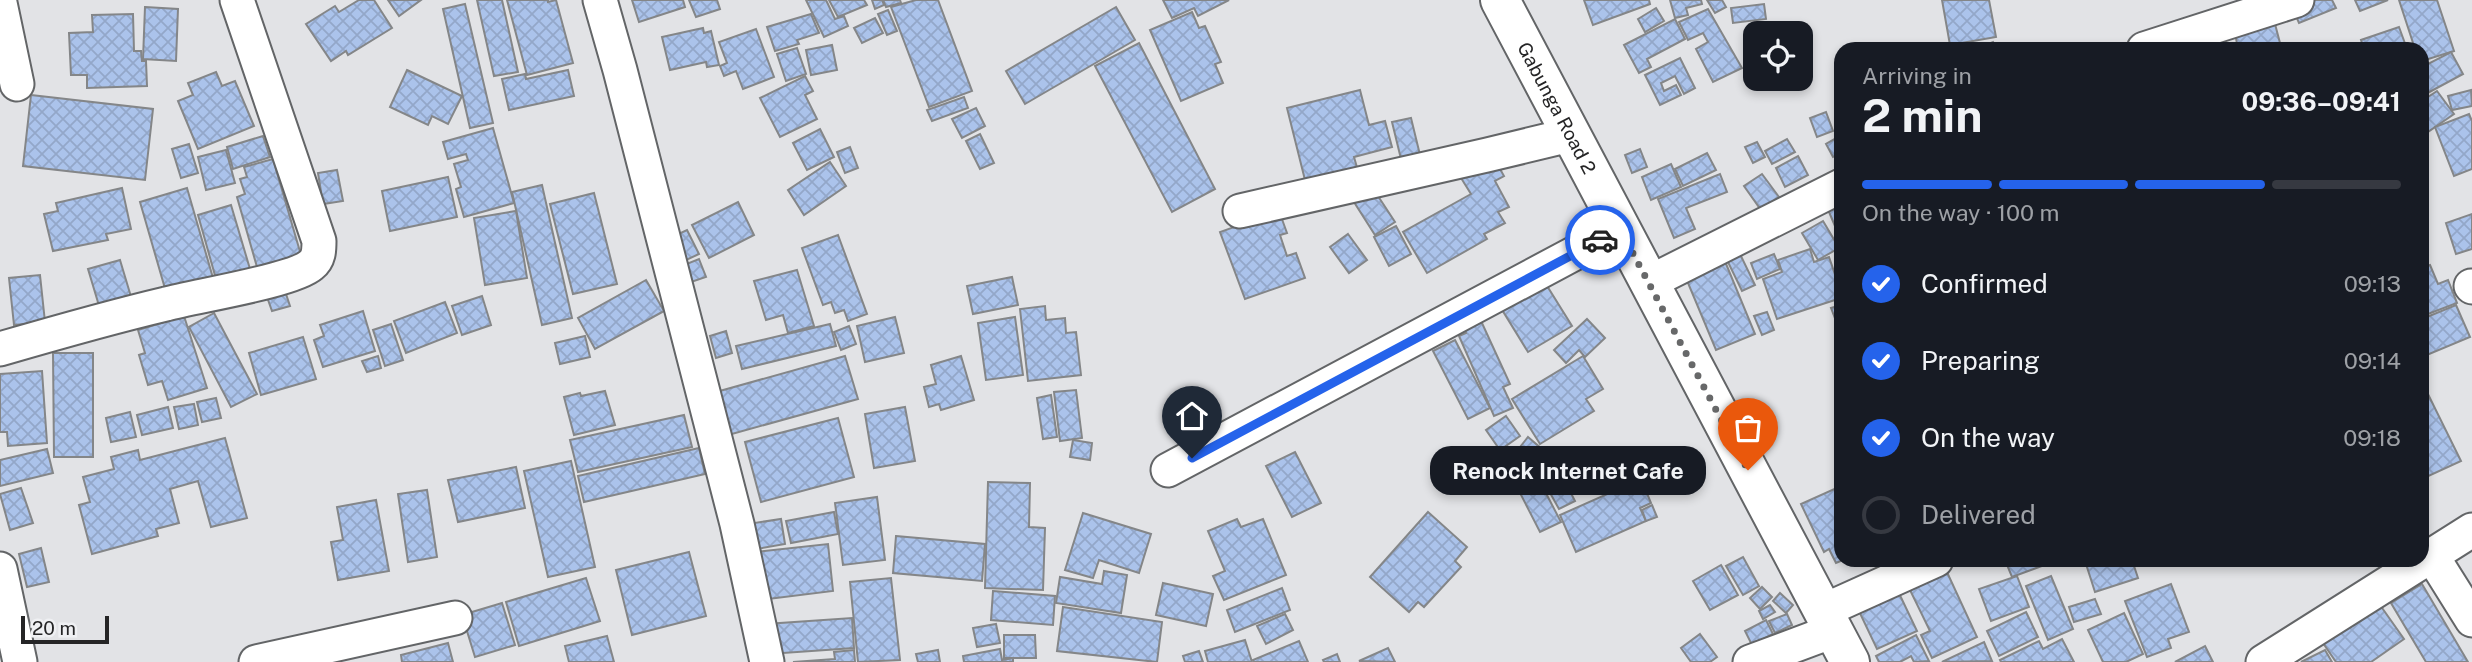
<!DOCTYPE html>
<html lang="en">
<head>
<meta charset="utf-8">
<style>
  body { margin:0; font-family:"Public Sans",sans-serif; background:#242831; color:#f1f3f6; height:100vh; display:flex; flex-direction:column; font-size:26px; white-space:nowrap }
  * { box-sizing:border-box; margin:0 }
  p { font-size:23px; color:#9ea1a6 }
  .icon { flex:none; width:38px; height:38px; fill:none; stroke:currentColor; stroke-width:2; stroke-linecap:round; stroke-linejoin:round }
  .map { position:relative; flex:1; overflow:hidden }
  .side { position:absolute; left:1834px; top:42px; width:595px; height:525px; display:flex; flex-direction:column; background:#171b24; border-radius:21px; box-shadow:0 4px 10px #0003 }
  .side>* { flex:none }
  .fabs { position:absolute; left:1743px; top:21px; display:grid; gap:14px }
  .fabs a { display:grid; place-items:center; width:70px; height:70px; border-radius:14px; background:#171b24; box-shadow:0 4px 10px #0003; font-size:35px }
  .scale { position:absolute; left:21px; bottom:18px; width:88px; box-sizing:border-box; padding-left:7px; border:4px solid #252526; border-top:0; font-size:19px; line-height:24px; white-space:nowrap; color:#252526; -webkit-text-stroke:5px #eff0f3; paint-order:stroke }
  .pin { position:absolute; display:grid; place-items:center; width:60px; height:60px; color:#fff; margin:-72px -30px; border-radius:50% 50% 50% 0; rotate:-45deg; box-shadow:0 0 7px #0007 }
  .pin .icon { rotate:45deg }
  .courier { position:absolute; display:grid; place-items:center; width:70px; height:70px; margin:-35px; border:5px solid #2563eb; border-radius:50%; background:#fff; color:#222; box-shadow:0 2px 9px #0007 }
  .bubble { position:absolute; height:49px; border-radius:21px; background:#171b24; box-shadow:0 4px 10px #0003; font-size:23px; font-weight:700; line-height:49px; text-align:center }
  .headline em { font-style:normal; font-weight:700 }
  .headline div { display:flex; flex-direction:column-reverse }
  .headline { display:flex; align-items:center; justify-content:space-between; height:119px; padding:0 28px }
  h1 { font-size:46px; font-weight:700; line-height:52px }
  .bar { display:grid; grid-template-columns:repeat(4,1fr); gap:10px 7px; align-content:center; height:84px; padding:0 28px }
  .bar i { height:9px; border-radius:5px; background:#363941 }
  .bar .current { background:#2563eb }
  .bar p { grid-column:span 4 }
  ol { padding:0 28px; list-style:none }
  li { display:flex; align-items:center; gap:21px; height:77px }
  li p { margin-inline-start:auto }
  li .icon { padding:7px; border-radius:50%; background:#2563eb; color:#fff; stroke-width:4 }
  li:last-child { color:#9ea1a6 }
  li i { width:38px; height:38px; border:4px solid #363941; border-radius:50% }
  .map>svg:first-child { display:block }
</style>
</head>
<body>
<div class="map">
<svg width="2472" height="662" viewBox="0 0 2472 662">
  <defs>
    <pattern id="building-cross-hatch" width="8" height="8" patternUnits="userSpaceOnUse" patternTransform="scale(1.75)"><rect width="8" height="8" fill="#abc3eb"/><path d="M0 0l8 8M0 8l8-8" fill="none" stroke="#93a7c9"/></pattern>
  </defs>
  <rect width="100%" height="100%" fill="#e2e3e6"/>
  <g fill="url(#building-cross-hatch)" stroke="#848688" stroke-width="2">
    <path d="M359,0H374L392,28L348,55L346,51L331,61L306,24L335,6L339,12Z"/>
    <path d="M388,0H421L399,16Z"/>
    <path d="M477,0H502L518,72L494,76Z"/>
    <path d="M507,0H548V2L556,0L573,63L527,75Z"/>
    <path d="M632,0H683L685,7L639,22Z"/>
    <path d="M689,0H717L720,9L696,17Z"/>
    <path d="M806,0H826L835,19L844,16L848,26L824,37Z"/>
    <path d="M829,0H864L867,5L838,17Z"/>
    <path d="M872,0H882L884,5L875,9Z"/>
    <path d="M883,0H900L901,3L886,7Z"/>
    <path d="M916,0H938L972,91L929,107L891,7Z"/>
    <path d="M1163,0H1229L1198,16L1194,8L1172,18Z"/>
    <path d="M1584,0H1649L1650,4L1593,25Z"/>
    <path d="M1670,0H1701L1702,4L1686,8L1688,15L1675,18Z"/>
    <path d="M1707,0H1722L1726,7L1715,13Z"/>
    <path d="M1942,0H1989L1996,37L1950,45Z"/>
    <path d="M2311,0H2332L2336,8L2299,23L2292,7Z"/>
    <path d="M2355,0H2388L2360,11Z"/>
    <path d="M2399,0H2437L2454,51L2422,61V49H2415Z"/>
    <path d="M465,4L493,123L470,128L443,9Z"/>
    <path d="M1764,4L1766,19L1733,23L1731,8Z"/>
    <path d="M145,7L178,9L176,61L143,59Z"/>
    <path d="M1116,7L1135,40L1025,104L1006,71Z"/>
    <path d="M1656,8L1664,21L1645,32L1638,19Z"/>
    <path d="M1708,9L1742,68L1713,82L1696,49L1708,42L1703,33L1688,40L1679,22Z"/>
    <path d="M888,10L897,31L887,35L878,14Z"/>
    <path d="M1192,12L1199,28L1205,26L1221,62L1215,64L1223,83L1181,101L1150,30Z"/>
    <path d="M133,14L134,51H141L142,61H146L147,86L87,88V75H71L69,33L93,32L92,15Z"/>
    <path d="M811,14L819,33L797,40L799,44L775,51L767,27Z"/>
    <path d="M875,18L883,33L862,43L854,28Z"/>
    <path d="M1675,19L1685,39L1647,59L1651,67L1639,73L1624,45Z"/>
    <path d="M2275,24L2280,43L2252,49H2238L2235,33Z"/>
    <path d="M2399,27L2407,49H2364L2361,40Z"/>
    <path d="M703,28L704,33L711,31L719,65L707,67L706,62L670,70L662,37Z"/>
    <path d="M756,29L774,77L743,89L736,71L724,76L720,66L727,63L719,42Z"/>
    <path d="M1993,42L1996,49H1976Z"/>
    <path d="M1139,43L1215,189L1172,212L1095,66Z"/>
    <path d="M832,45L837,70L811,75L806,50Z"/>
    <path d="M797,48L806,74L786,81L777,54Z"/>
    <path d="M2451,52L2463,74L2422,96V67Z"/>
    <path d="M1680,58L1695,88L1684,94L1675,76L1661,83L1664,91L1676,85L1681,95L1660,105L1645,75Z"/>
    <path d="M407,70L462,96L448,124L432,116L428,125L390,107Z"/>
    <path d="M568,70L574,96L509,110L502,79L525,74L526,79Z"/>
    <path d="M216,72L222,86L235,81L254,126L198,149L178,101L193,95L188,83Z"/>
    <path d="M805,76L813,91L805,95L817,119L780,137L760,98Z"/>
    <path d="M1360,90L1369,125L1385,121L1392,147L1354,157L1358,171L1306,184L1287,108Z"/>
    <path d="M2471,90L2472,106L2452,110L2448,96Z"/>
    <path d="M2437,91L2454,114L2422,136V101Z"/>
    <path d="M31,95L153,109L145,180L23,166Z"/>
    <path d="M964,97L968,108L932,121L927,110Z"/>
    <path d="M976,108L985,126L962,138L952,119Z"/>
    <path d="M1826,112L1833,131L1817,137L1810,118Z"/>
    <path d="M2469,114L2472,121V169L2454,176L2435,127Z"/>
    <path d="M1411,118L1421,159L1402,163L1392,122Z"/>
    <path d="M493,128L514,203L464,217L456,189L461,187L454,164L468,160L466,154L448,159L443,142Z"/>
    <path d="M820,129L834,157L807,170L793,143Z"/>
    <path d="M980,134L994,163L980,169L966,141Z"/>
    <path d="M263,136L270,157L233,169L227,147Z"/>
    <path d="M1840,136L1841,153L1833,157L1826,144Z"/>
    <path d="M1787,139L1795,152L1772,164L1765,151Z"/>
    <path d="M1757,142L1765,157L1753,163L1745,147Z"/>
    <path d="M189,144L198,173L181,178L172,149Z"/>
    <path d="M850,147L858,168L845,173L837,152Z"/>
    <path d="M1640,149L1647,167L1632,173L1625,155Z"/>
    <path d="M226,150L235,183L206,190L198,157Z"/>
    <path d="M1707,153L1716,170L1683,186L1675,169Z"/>
    <path d="M1798,156L1808,175L1785,187L1776,168Z"/>
    <path d="M273,159L301,255L257,267L237,197L245,194L240,179L247,177L244,167Z"/>
    <path d="M1495,160L1504,176L1495,181L1509,207L1498,212L1505,223L1484,234L1487,239L1427,273L1403,232L1471,194L1461,178Z"/>
    <path d="M830,162L846,186L804,215L788,190Z"/>
    <path d="M1671,164L1681,187L1651,200L1642,177Z"/>
    <path d="M337,170L343,201L323,204L318,173Z"/>
    <path d="M1720,174L1727,192L1686,208L1695,229L1674,238L1658,199Z"/>
    <path d="M1762,174L1779,197L1761,210L1744,186Z"/>
    <path d="M448,177L457,217L390,231L382,191Z"/>
    <path d="M542,185L572,318L542,325L512,192Z"/>
    <path d="M122,188L131,229L106,234L108,240L53,251L44,214L58,211L56,203Z"/>
    <path d="M187,188L213,278L166,292L140,202Z"/>
    <path d="M1374,190L1395,222L1375,235L1354,202Z"/>
    <path d="M594,193L617,284L573,294L550,204Z"/>
    <path d="M1841,199V240L1826,205Z"/>
    <path d="M738,202L754,235L709,258L692,225Z"/>
    <path d="M231,205L250,269L216,279L198,215Z"/>
    <path d="M516,211L527,278L485,285L474,218Z"/>
    <path d="M1279,211L1287,233L1280,235L1287,256L1296,253L1305,278L1245,299L1220,232Z"/>
    <path d="M2472,214V249L2456,254L2446,223Z"/>
    <path d="M1823,221L1839,248L1818,260L1802,233Z"/>
    <path d="M1396,226L1411,254L1389,266L1374,237Z"/>
    <path d="M687,230L699,254L684,261L672,237Z"/>
    <path d="M1348,234L1367,260L1349,273L1330,247Z"/>
    <path d="M838,235L867,314L848,321L844,310L835,313L831,302L823,305L802,248Z"/>
    <path d="M1810,249L1814,262L1829,257L1841,292V298L1777,319L1763,279L1782,272L1778,260Z"/>
    <path d="M1722,254L1755,334L1716,350L1683,271Z"/>
    <path d="M1740,254L1755,285L1742,291L1727,260Z"/>
    <path d="M1774,254L1780,269L1757,279L1751,263Z"/>
    <path d="M699,259L706,277L691,282L684,265Z"/>
    <path d="M120,260L132,300L100,309L88,269Z"/>
    <path d="M2430,265L2438,284L2448,280L2457,303L2428,314L2422,300V268Z"/>
    <path d="M797,270L814,326L788,333L783,315L766,320L754,281Z"/>
    <path d="M1539,273L1572,326L1528,352L1496,300Z"/>
    <path d="M40,275L45,322L14,325L9,278Z"/>
    <path d="M1012,277L1018,305L973,314L967,286Z"/>
    <path d="M646,280L664,311L595,349L578,318Z"/>
    <path d="M285,291L290,306L272,311L267,297Z"/>
    <path d="M482,296L491,325L462,335L452,306Z"/>
    <path d="M445,302L457,333L406,353L394,321Z"/>
    <path d="M1841,305V334L1831,308Z"/>
    <path d="M2456,305L2470,337L2422,357V319Z"/>
    <path d="M1045,306L1046,320L1065,318L1066,333L1076,332L1081,375L1028,381L1020,309Z"/>
    <path d="M1476,310L1510,384L1503,387L1513,408L1494,416L1459,336L1466,333L1463,326Z"/>
    <path d="M363,311L375,351L323,367L314,340L324,336L320,325Z"/>
    <path d="M1767,312L1774,330L1762,335L1754,316Z"/>
    <path d="M214,313L257,394L231,407L189,327Z"/>
    <path d="M184,316L207,388L168,400L162,381L148,385L139,355L145,353L138,330Z"/>
    <path d="M895,317L904,353L865,362L857,326Z"/>
    <path d="M1015,317L1023,375L986,380L978,323Z"/>
    <path d="M1587,319L1605,338L1585,357L1579,350L1566,363L1554,350Z"/>
    <path d="M391,324L403,360L385,366L373,330Z"/>
    <path d="M830,324L836,346L742,369L736,346Z"/>
    <path d="M849,326L856,344L841,350L834,332Z"/>
    <path d="M726,331L732,353L716,358L710,336Z"/>
    <path d="M585,336L590,357L560,364L555,343Z"/>
    <path d="M303,337L316,379L261,395L249,353Z"/>
    <path d="M1455,340L1490,408L1468,419L1433,351Z"/>
    <path d="M53,353H93V457H54Z"/>
    <path d="M378,356L381,368L367,372L362,361Z"/>
    <path d="M845,356L858,399L721,437L709,394Z"/>
    <path d="M961,356L974,400L941,410L939,404L929,407L924,387L936,384L931,365Z"/>
    <path d="M1583,356L1603,389L1586,399L1594,411L1540,444L1512,399Z"/>
    <path d="M42,371L47,443L8,446L7,432H0V374Z"/>
    <path d="M2423,384L2461,461L2422,479V385Z"/>
    <path d="M1076,390L1082,438L1060,441L1054,392Z"/>
    <path d="M605,391L615,425L574,435L564,397L580,393L581,396Z"/>
    <path d="M1051,395L1057,437L1043,439L1037,398Z"/>
    <path d="M216,398L221,418L202,422L197,402Z"/>
    <path d="M194,404L198,425L179,429L174,407Z"/>
    <path d="M168,407L173,428L142,435L137,415Z"/>
    <path d="M905,407L915,461L874,468L865,414Z"/>
    <path d="M130,412L136,437L111,442L106,418Z"/>
    <path d="M684,415L692,447L578,472L570,440Z"/>
    <path d="M1506,416L1520,436L1500,450L1486,430Z"/>
    <path d="M838,418L854,477L761,502L745,442Z"/>
    <path d="M1528,437L1549,455L1537,470L1516,452Z"/>
    <path d="M225,438L247,518L211,527L198,481L170,489L179,523L156,529L158,536L92,554L79,505L90,502L83,477L114,469L111,457L138,450L140,460Z"/>
    <path d="M1073,440L1092,443L1090,460L1070,457Z"/>
    <path d="M699,448L705,474L584,502L578,476Z"/>
    <path d="M47,449L53,473L0,486V460Z"/>
    <path d="M1295,452L1321,503L1292,517L1266,466Z"/>
    <path d="M571,461L595,567L548,577L524,471Z"/>
    <path d="M1632,461L1638,474L1617,484L1611,471Z"/>
    <path d="M1488,465L1498,482L1479,493L1470,476Z"/>
    <path d="M516,467L525,508L458,522L448,480Z"/>
    <path d="M1561,474L1575,501L1559,509L1544,482Z"/>
    <path d="M1538,478L1561,522L1540,532L1518,489Z"/>
    <path d="M1641,479L1651,503L1640,508L1646,521L1576,552L1560,515Z"/>
    <path d="M988,482L1030,483L1029,527L1045,528L1043,590L985,588Z"/>
    <path d="M1841,486V560H1843L1836,563L1829,549L1824,552L1801,504Z"/>
    <path d="M21,488L33,523L10,530L0,494Z"/>
    <path d="M427,490L437,557L408,562L398,494Z"/>
    <path d="M877,497L885,560L843,565L835,503Z"/>
    <path d="M376,500L389,571L338,580L331,542L343,540L337,507Z"/>
    <path d="M1652,505L1657,517L1646,521L1642,510Z"/>
    <path d="M834,512L838,534L791,543L786,521Z"/>
    <path d="M1428,512L1467,547L1455,561L1461,567L1424,607L1418,602L1409,612L1370,577Z"/>
    <path d="M1083,513L1151,534L1139,573L1099,560L1093,578L1065,570Z"/>
    <path d="M781,519L785,544L751,550L748,524Z"/>
    <path d="M1237,519L1241,527L1263,519L1286,575L1224,600L1213,576L1225,571L1208,531Z"/>
    <path d="M896,536L985,544L982,581L893,573Z"/>
    <path d="M828,544L833,591L760,600L754,552Z"/>
    <path d="M41,548L49,582L27,587L19,554Z"/>
    <path d="M689,552L706,616L632,635L616,570Z"/>
    <path d="M1743,557L1759,586L1743,595L1726,566Z"/>
    <path d="M2005,560H2039L2042,566L2012,577Z"/>
    <path d="M2080,560H2132L2138,578L2095,592L2086,564L2082,565Z"/>
    <path d="M1721,565L1738,595L1710,610L1693,581Z"/>
    <path d="M1946,570L1977,637L1932,658L1921,635L1930,631L1909,588Z"/>
    <path d="M1104,571L1127,575L1121,613L1056,603L1060,577L1102,584Z"/>
    <path d="M2017,576L2029,607L1991,621L1979,589Z"/>
    <path d="M2051,576L2073,629L2048,640L2026,586Z"/>
    <path d="M586,578L600,621L519,646L506,602Z"/>
    <path d="M891,578L900,660L858,662L850,582Z"/>
    <path d="M1163,583L1213,594L1206,626L1156,615Z"/>
    <path d="M2171,584L2189,632L2168,639L2171,648L2147,657L2125,601Z"/>
    <path d="M2422,584L2468,662H2426L2391,603Z"/>
    <path d="M1762,587L1772,597L1760,609L1750,598Z"/>
    <path d="M1282,588L1290,610L1235,632L1227,610Z"/>
    <path d="M1897,589L1917,631L1877,649L1857,607Z"/>
    <path d="M993,591L1055,596L1053,625L991,620Z"/>
    <path d="M1780,593L1793,605L1786,613L1773,601Z"/>
    <path d="M2095,599L2101,614L2074,622L2069,607Z"/>
    <path d="M502,603L515,645L475,657L462,615Z"/>
    <path d="M1770,605L1775,612L1763,619L1759,611Z"/>
    <path d="M2380,605L2404,639L2371,662H2336L2323,643Z"/>
    <path d="M1063,607L1162,622L1157,662L1057,651Z"/>
    <path d="M2026,612L2038,637L1999,656L1987,631Z"/>
    <path d="M2124,613L2143,654L2126,662H2103L2088,630Z"/>
    <path d="M1285,614L1293,630L1266,644L1257,626Z"/>
    <path d="M1787,614L1792,625L1775,633L1769,621Z"/>
    <path d="M852,618L854,648L769,654L766,624Z"/>
    <path d="M1766,620L1773,634L1752,645L1745,631Z"/>
    <path d="M996,624L1000,643L977,647L973,628Z"/>
    <path d="M1700,634L1717,657L1710,662H1691L1681,648Z"/>
    <path d="M1004,635H1035L1036,658H1004Z"/>
    <path d="M1916,635L1929,661L1914,662L1911,656L1900,662H1879L1876,656Z"/>
    <path d="M607,636L614,662H569L565,646Z"/>
    <path d="M2062,639L2074,662H2001L2000,660L2039,641L2043,649Z"/>
    <path d="M1245,640L1252,662H1208L1205,651Z"/>
    <path d="M1299,641L1308,662H1254L1253,660Z"/>
    <path d="M1984,642L1992,661L1942,662Z"/>
    <path d="M448,643L453,662H402L401,655Z"/>
    <path d="M2205,646L2213,662H2175Z"/>
    <path d="M1388,648L1395,662L1359,661Z"/>
    <path d="M1000,649L1002,660L1013,658V662H964L963,656Z"/>
    <path d="M854,650L855,662H793L835,659L834,652Z"/>
    <path d="M938,650L940,662H918L916,654Z"/>
    <path d="M2325,650L2332,662H2301Z"/>
    <path d="M1199,651L1203,662H1185L1183,656Z"/>
    <path d="M1337,654L1340,662H1324L1323,660Z"/>
  </g>
  <g fill="none" stroke-linecap="round" stroke-linejoin="round">
    <defs>
      <g id="street">
        <path d="M600,0L620,70L737,524L767,662"/>
        <path d="M0,3L17,84"/>
        <path d="M2144,49L2297,0"/>
        <path d="M1240,211L1487,155L1570,135"/>
        <path d="M1648,283L1841,186"/>
        <path d="M2471,286L2472,287"/>
        <path d="M0,349C55,333 111,317 166,304C195,296 293,281 311,265C319,259 319,250 319,241L237,0"/>
        <path d="M1168,470L1620,229"/>
        <path d="M2432,556L2472,620"/>
        <path d="M0,569L20,662"/>
        <path d="M1823,611L1936,560"/>
        <path d="M256,662L455,618"/>
        <path d="M1750,662L1833,631"/>
        <path d="M2263,662L2472,530"/>
      </g>
      <g id="secondary">
        <path id="s1" d="M1500,0L1850,662"/>
      </g>
    </defs>
    <use href="#street" stroke="#636567" stroke-width="37"/>
    <use href="#secondary" stroke="#636567" stroke-width="42"/>
    <use href="#street" stroke="#fff" stroke-width="33"/>
    <use href="#secondary" stroke="#fff" stroke-width="38"/>
  </g>
  <g fill="none" stroke-linecap="round" stroke-linejoin="round">
    <path stroke="#676869" stroke-width="7" stroke-dasharray="0 12.6" d="M1600,240L1620,229L1748,470"/>
    <path stroke="#2563eb" stroke-width="9" d="M1192,458L1600,240"/>
  </g>
  <g text-anchor="middle" stroke-width="5" stroke-linejoin="round" paint-order="stroke">
    <g font-size="19" fill="#252526" stroke="#eff0f3">
      <text dy="7" stroke="none"><textPath href="#s1" startOffset="122">Gabunga Road 2</textPath></text>
    </g>
  </g>
</svg>
<div class="fabs">
<a><svg class="icon" aria-label="locate" viewBox="0 0 24 24"><circle cx="12" cy="12" r="6"/><path d="M12 2v4M12 18v4M2 12h4M18 12h4"/></svg></a>
</div>
<div class="scale">20 m</div>
<div class="pin" style="left:1748px;top:470px;background:#ea580c"><svg class="icon" aria-label="bag" viewBox="0 0 24 24"><path d="M5 8h14l-1 12H6zM9 8a3 3 0 0 1 6 0"/></svg></div>
<div class="pin" style="left:1192px;top:458px;background:#1f2937"><svg class="icon" aria-label="home" viewBox="0 0 24 24"><path d="M3 11l9-7 9 7M6 9v11h12V9"/></svg></div>
<div class="courier" style="left:1600px;top:240px"><svg class="icon" aria-label="car" viewBox="0 0 24 24"><path d="M5 17H2v-5l4-1 3-4h7l3 4 3 1v5h-3M9 17h6M6 11h13"/><circle cx="7" cy="17" r="2"/><circle cx="17" cy="17" r="2"/></svg></div>
<div class="bubble" style="left:1430px;top:446px;width:276px">Renock Internet Cafe</div>
<section class="side">
<div class="headline"><div><h1>2 min</h1><p>Arriving in</p></div><em>09:36–09:41</em></div>
<div class="bar"><i class="current"></i><i class="current"></i><i class="current"></i><i></i><p>On the way · 100 m</p></div>
<ol>
<li><svg class="icon" aria-label="check" viewBox="0 0 24 24"><path d="M5 12l5 5 9-10"/></svg>Confirmed<p>09:13</p></li>
<li><svg class="icon" aria-label="check" viewBox="0 0 24 24"><path d="M5 12l5 5 9-10"/></svg>Preparing<p>09:14</p></li>
<li><svg class="icon" aria-label="check" viewBox="0 0 24 24"><path d="M5 12l5 5 9-10"/></svg>On the way<p>09:18</p></li>
<li><i></i>Delivered</li>
</ol>
</section>
</div>
</body>
</html>
